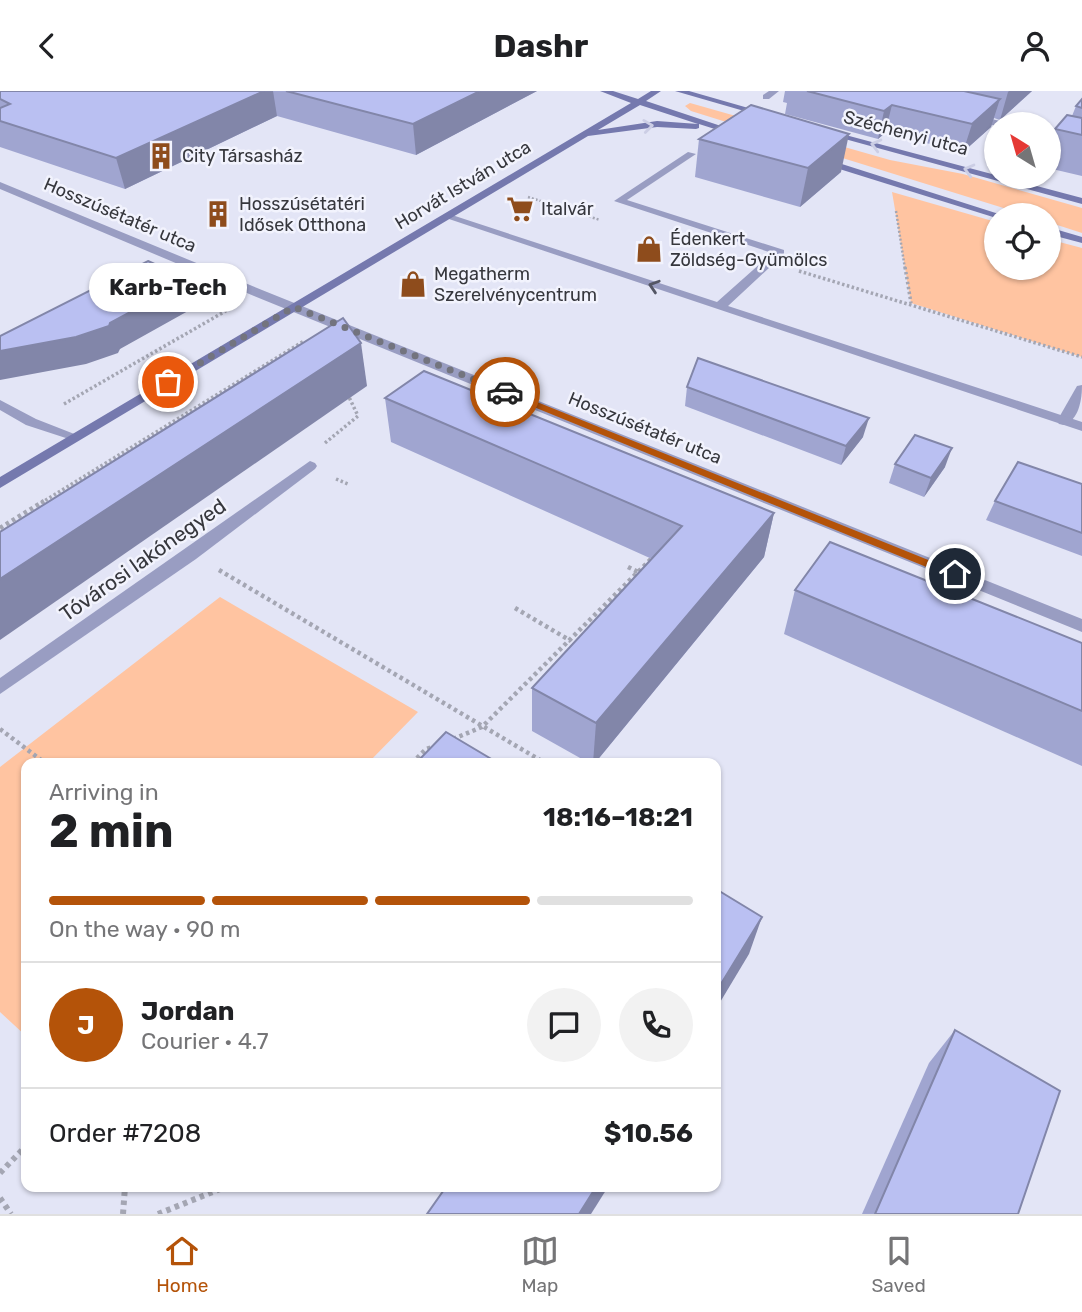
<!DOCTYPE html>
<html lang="en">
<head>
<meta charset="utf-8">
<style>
  body { margin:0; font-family:Rubik,sans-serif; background:#f2f2f2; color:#202124; height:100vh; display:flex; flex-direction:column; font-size:26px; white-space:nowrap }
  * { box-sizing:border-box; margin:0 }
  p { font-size:23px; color:#757577 }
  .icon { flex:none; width:38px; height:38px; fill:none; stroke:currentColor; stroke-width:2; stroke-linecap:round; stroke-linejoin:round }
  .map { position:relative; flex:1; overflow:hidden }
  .sheet { position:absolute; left:21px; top:667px; width:700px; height:434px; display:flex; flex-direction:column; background:#fff; border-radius:14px; box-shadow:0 2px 5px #0004 }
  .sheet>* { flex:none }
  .needle { width:46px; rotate:323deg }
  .tools { position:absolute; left:984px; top:21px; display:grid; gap:14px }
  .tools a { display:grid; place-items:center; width:77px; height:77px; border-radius:50%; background:#fff; box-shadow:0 2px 5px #0004; font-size:35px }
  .pin { position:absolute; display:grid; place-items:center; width:60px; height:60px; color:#fff; margin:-30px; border:4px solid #fff; border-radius:50%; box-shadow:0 2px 7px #0007 }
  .courier { position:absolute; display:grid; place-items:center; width:70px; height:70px; margin:-35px; border:5px solid #b45309; border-radius:50%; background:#fff; color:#222; box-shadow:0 2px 9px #0007 }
  .bubble { position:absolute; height:49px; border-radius:24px; background:#fff; box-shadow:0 2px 5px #0004; font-size:23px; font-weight:700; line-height:49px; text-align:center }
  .overview em { font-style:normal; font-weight:700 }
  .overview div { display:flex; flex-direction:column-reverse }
  .overview { display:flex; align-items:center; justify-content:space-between; height:119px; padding:0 28px }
  h1 { font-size:46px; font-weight:700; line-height:52px }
  .bar { display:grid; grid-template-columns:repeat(4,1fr); gap:10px 7px; align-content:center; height:84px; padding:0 28px }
  .bar i { height:9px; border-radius:5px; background:#e0e0e0 }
  .bar .active { background:#b45309 }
  .bar p { grid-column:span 4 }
  .line { display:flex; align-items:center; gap:18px; padding:0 28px; border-top:2px solid #e0e0e0 }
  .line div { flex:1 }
  .round { display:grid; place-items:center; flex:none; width:74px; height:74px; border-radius:37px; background:#f2f2f2 }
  header { display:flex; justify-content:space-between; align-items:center; height:91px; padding:0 28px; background:#fff; font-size:32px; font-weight:700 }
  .dock { display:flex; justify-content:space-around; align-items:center; height:98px; border-top:2px solid #e0e0e0; background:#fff; font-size:19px; color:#757577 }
  .dock a { display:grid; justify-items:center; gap:4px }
  .dock .active { color:#b45309 }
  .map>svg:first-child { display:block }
</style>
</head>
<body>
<header><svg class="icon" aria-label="back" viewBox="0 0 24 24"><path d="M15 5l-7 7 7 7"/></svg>Dashr<svg class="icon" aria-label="person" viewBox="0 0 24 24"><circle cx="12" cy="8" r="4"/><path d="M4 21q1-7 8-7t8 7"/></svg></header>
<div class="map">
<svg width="1082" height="1123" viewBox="0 0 1082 1123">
  <rect width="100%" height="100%" fill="#e3e5f6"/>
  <g fill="#ffc4a1">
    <path d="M690,12L890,69L963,83L1082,117V142L1048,131V124H1026L691,20L685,15Z"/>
    <path d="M892,101L996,131V177H1048V148L1082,157V266L911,212Z"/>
    <path d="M220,506L418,621L368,672H26V945L0,921V676Z"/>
  </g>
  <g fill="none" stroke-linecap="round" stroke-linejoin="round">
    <g stroke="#a4a6b3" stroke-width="2.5" stroke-dasharray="2 2" stroke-linecap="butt">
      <path d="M528,106L600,129"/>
      <path d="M896,120L905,178"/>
    </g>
    <g stroke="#a4a6b3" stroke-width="3.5" stroke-dasharray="2.5 2.5" stroke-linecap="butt">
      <path d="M905,176L911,212"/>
      <path d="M799,180L1082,266"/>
      <path d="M64,313L229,218"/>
      <path d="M325,352L358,325L347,302"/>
      <path d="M336,388L348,393"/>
      <path d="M41,412L304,250"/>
    </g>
    <g stroke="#a4a6b3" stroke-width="4.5" stroke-dasharray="3.5 3.5" stroke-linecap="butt">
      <path d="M0,437L44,410"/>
      <path d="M628,476L638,481"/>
      <path d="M219,479L545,672"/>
      <path d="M515,517L571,550"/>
      <path d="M0,638L45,672"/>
      <path d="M453,648L482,636L654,465"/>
      <path d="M412,672L426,658L435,655"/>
    </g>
    <g stroke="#a4a6b3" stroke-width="6" stroke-dasharray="4.5 4.5" stroke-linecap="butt">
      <path d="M0,1082L26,1055"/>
      <path d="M0,1107L11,1123"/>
      <path d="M123,1123L125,1096"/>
      <path d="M158,1123L225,1096"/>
    </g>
    <g fill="#999dc2" fill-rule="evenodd">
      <path d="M1082,294C1082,308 1079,329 1064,334L1059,333L1057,330L1077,295Z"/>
      <path d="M0,309L36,328L82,346L75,350L26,334L0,319Z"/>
    </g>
    <g fill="#999dc2" fill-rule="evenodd">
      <path d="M769,0H779L769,8H763V4Z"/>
      <path d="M971,23L1004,31L1006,33L996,35L968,28V24Z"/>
      <path d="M688,61L696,63L627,109L784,159V163L728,215L1082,331V340L443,126L452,124L717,211L772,162L614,110Z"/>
      <path d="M0,91L262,199L1082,528V541L254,205L0,98Z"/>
      <path d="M310,370L315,372L317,375L315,378L196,468L0,603V587Z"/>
    </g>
    <g fill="#7579ae" fill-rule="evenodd">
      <path d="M600,0H613L638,8L651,0H661L646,10L745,43L740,46L699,33V37L696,38L657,36L588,45L0,397V386L631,12ZM640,14L698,33L657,30L598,39Z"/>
      <path d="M675,0H689L773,24L768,27Z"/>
      <path d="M823,38L1082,107V113L823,42Z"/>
      <path d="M817,67H823L1002,124L993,126L817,71Z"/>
      <path d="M1048,136L1082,146V152L1048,143Z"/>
    </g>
  </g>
  <g fill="#a0a5d0">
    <path d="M0,0H537L416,64L277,25L125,98L0,56Z"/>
    <path d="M785,0H1032L1000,29L994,27L991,36L963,61L885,42L878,48L785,23L787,12L783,11Z"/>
    <path d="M1082,8V85L1048,77V57L1055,38L1072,25L1076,15Z"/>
    <path d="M699,48L841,81L800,116L695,86Z"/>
    <path d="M687,296L863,346L841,374L685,315Z"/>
    <path d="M385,307L774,422L764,466L595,672H589L532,640V597L652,468L391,351Z"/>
    <path d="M895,373L945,376L924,406L889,392Z"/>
    <path d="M1082,393V465L986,429L995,410Z"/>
    <path d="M795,499L1082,552V675L784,543Z"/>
    <path d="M955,939L1018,1123H862L929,972Z"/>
  </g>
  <g fill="#8286a9">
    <path d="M264,0H273L277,25L125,98L116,67Z"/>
    <path d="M480,0H537L416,64L413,33Z"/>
    <path d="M1009,0H1032L1000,29L1008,1Z"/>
    <path d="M1000,8L991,36L963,61L972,33Z"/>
    <path d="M892,14L885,42L878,48L884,20Z"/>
    <path d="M849,43L841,81L800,116L808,77Z"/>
    <path d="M190,189L197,215L120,258L118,262L86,273L0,289V260L110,232Z"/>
    <path d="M361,252L367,295L0,549V488Z"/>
    <path d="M869,327L863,346L841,374L846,355Z"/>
    <path d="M952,357L945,376L924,406L931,387Z"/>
    <path d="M774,422L764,466L595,672H593L596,632Z"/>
    <path d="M762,826L749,863L716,918V901Z"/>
    <path d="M596,1096H608L591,1123H579Z"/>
  </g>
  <g fill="#bac0f2" stroke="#8286a9" stroke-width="2">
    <path d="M0,0H264L116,67L0,30V17L10,13L0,8Z"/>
    <path d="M286,0H480L413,33Z"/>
    <path d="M807,0H964L1000,8L972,33L892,14L884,20Z"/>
    <path d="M1082,8V17L1076,15Z"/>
    <path d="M751,14L849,43L808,77L699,48Z"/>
    <path d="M1067,24L1082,27V44L1055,38Z"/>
    <path d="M148,170L190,189L110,232L109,235L76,246L0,260V245Z"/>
    <path d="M343,227L361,252L0,488V441Z"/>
    <path d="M698,267L869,327L846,355L687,296Z"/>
    <path d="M424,280L774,422L596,632L532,597L682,435L385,307Z"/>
    <path d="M915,344L952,357L931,387L895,373Z"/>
    <path d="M1018,371L1082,393V442L995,410Z"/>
    <path d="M830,451L1082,552V620L795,499Z"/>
    <path d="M446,641L498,672H416Z"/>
    <path d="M716,798L762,826L716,901Z"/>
    <path d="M955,939L1060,1000L1018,1123H875Z"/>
    <path d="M446,1096H596L579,1123H427Z"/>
  </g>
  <defs><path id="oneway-chevron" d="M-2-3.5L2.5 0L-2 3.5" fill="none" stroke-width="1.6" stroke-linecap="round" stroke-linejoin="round" transform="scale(1.75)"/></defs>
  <g stroke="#cccee5">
    <use href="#oneway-chevron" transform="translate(648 35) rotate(-7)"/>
    <use href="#oneway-chevron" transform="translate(876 54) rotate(-165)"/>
    <use href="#oneway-chevron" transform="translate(969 79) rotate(-165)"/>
  </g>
  <use stroke="#545665" href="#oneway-chevron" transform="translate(654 195) rotate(-162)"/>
  <path fill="#b45309" d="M505,298L958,481L960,483L951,486L502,303L501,301Z"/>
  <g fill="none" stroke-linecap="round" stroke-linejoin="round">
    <path stroke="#73747e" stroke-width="7" stroke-dasharray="0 12.6" d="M168,291L294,216L505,301"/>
  </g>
  <defs>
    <symbol id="building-bare" viewBox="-9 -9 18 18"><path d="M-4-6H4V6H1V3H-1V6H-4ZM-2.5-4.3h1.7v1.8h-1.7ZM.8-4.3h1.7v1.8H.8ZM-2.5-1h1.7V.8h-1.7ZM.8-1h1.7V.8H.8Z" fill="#8e4c1c" stroke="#f2f3fd" stroke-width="2.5" paint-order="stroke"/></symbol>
    <symbol id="supermarket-bare" viewBox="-9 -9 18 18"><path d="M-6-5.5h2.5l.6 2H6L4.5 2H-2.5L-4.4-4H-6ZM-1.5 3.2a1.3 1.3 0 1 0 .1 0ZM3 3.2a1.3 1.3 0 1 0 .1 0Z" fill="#8e4c1c" stroke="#f2f3fd" stroke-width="2.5" paint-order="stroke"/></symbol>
    <symbol id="shop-bare" viewBox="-9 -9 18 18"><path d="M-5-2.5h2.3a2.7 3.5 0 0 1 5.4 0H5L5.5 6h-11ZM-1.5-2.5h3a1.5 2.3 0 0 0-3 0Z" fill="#8e4c1c" stroke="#f2f3fd" stroke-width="2.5" paint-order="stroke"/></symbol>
  </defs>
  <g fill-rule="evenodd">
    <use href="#building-bare" x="142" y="46" width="38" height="38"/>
    <use href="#supermarket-bare" x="501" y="99" width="38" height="38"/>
    <use href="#building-bare" x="199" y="104" width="38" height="38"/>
    <use href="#shop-bare" x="630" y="139" width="38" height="38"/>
    <use href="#shop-bare" x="394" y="174" width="38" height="38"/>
  </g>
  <g text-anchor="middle" stroke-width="5" stroke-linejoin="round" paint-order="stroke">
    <g font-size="18" fill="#36373d" stroke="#f2f3fd">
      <text transform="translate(906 42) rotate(15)" y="6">Széchenyi utca</text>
      <text transform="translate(463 94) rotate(-31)" y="6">Horvát István utca</text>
      <text transform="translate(120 124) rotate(23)" y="6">Hosszúsétatér utca</text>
      <text transform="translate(645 337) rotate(22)" y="6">Hosszúsétatér utca</text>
    </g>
    <g font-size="18" fill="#36373d" stroke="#f2f3fd" text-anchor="start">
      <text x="182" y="71">City Társasház</text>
      <text x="239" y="119">Hosszúsétatéri<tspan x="239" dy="21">Idősek Otthona</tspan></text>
      <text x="541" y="124">Italvár</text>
      <text x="670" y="154">Édenkert<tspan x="670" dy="21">Zöldség-Gyümölcs</tspan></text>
      <text x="434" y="189">Megatherm<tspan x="434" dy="21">Szerelvénycentrum</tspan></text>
    </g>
    <g font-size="21" fill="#36373d" stroke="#f2f3fd">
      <text transform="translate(143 469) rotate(-35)" y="7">Tóvárosi lakónegyed</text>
    </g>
  </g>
</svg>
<div class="tools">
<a><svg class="needle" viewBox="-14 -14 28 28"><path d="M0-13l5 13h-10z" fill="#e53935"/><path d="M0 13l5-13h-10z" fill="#757577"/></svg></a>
<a><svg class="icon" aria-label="locate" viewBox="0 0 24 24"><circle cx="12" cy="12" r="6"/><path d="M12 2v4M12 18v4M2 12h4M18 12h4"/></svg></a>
</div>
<div class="pin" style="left:168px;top:291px;background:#ea580c"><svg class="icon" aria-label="bag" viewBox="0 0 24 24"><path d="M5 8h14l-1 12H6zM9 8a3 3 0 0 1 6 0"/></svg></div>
<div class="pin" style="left:955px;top:483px;background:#1f2937"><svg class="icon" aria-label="home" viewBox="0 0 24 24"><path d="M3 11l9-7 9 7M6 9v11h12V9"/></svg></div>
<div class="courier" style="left:505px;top:301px"><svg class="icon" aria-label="car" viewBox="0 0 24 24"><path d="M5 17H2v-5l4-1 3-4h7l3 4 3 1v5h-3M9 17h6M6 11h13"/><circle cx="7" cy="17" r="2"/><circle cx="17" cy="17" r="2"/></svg></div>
<div class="bubble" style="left:89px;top:172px;width:158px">Karb-Tech</div>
<section class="sheet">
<div class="overview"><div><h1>2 min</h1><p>Arriving in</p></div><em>18:16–18:21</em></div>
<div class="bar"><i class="active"></i><i class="active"></i><i class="active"></i><i></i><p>On the way · 90 m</p></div>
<div class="line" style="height:126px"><b class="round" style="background:#b45309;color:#fff">J</b><div><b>Jordan</b><p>Courier · 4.7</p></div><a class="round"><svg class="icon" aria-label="chat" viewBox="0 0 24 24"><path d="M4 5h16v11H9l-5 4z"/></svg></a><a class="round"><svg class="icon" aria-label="phone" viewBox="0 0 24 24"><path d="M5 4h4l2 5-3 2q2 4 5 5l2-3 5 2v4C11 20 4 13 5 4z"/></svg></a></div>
<div class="line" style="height:91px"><div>Order #7208</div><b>$10.56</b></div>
</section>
</div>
<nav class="dock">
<a class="active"><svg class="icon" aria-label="home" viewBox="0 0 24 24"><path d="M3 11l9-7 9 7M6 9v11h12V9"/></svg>Home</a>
<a><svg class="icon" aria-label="map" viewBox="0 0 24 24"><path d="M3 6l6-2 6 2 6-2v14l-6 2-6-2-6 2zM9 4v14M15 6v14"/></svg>Map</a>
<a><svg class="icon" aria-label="saved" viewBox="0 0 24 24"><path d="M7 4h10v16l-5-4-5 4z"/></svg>Saved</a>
</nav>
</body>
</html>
